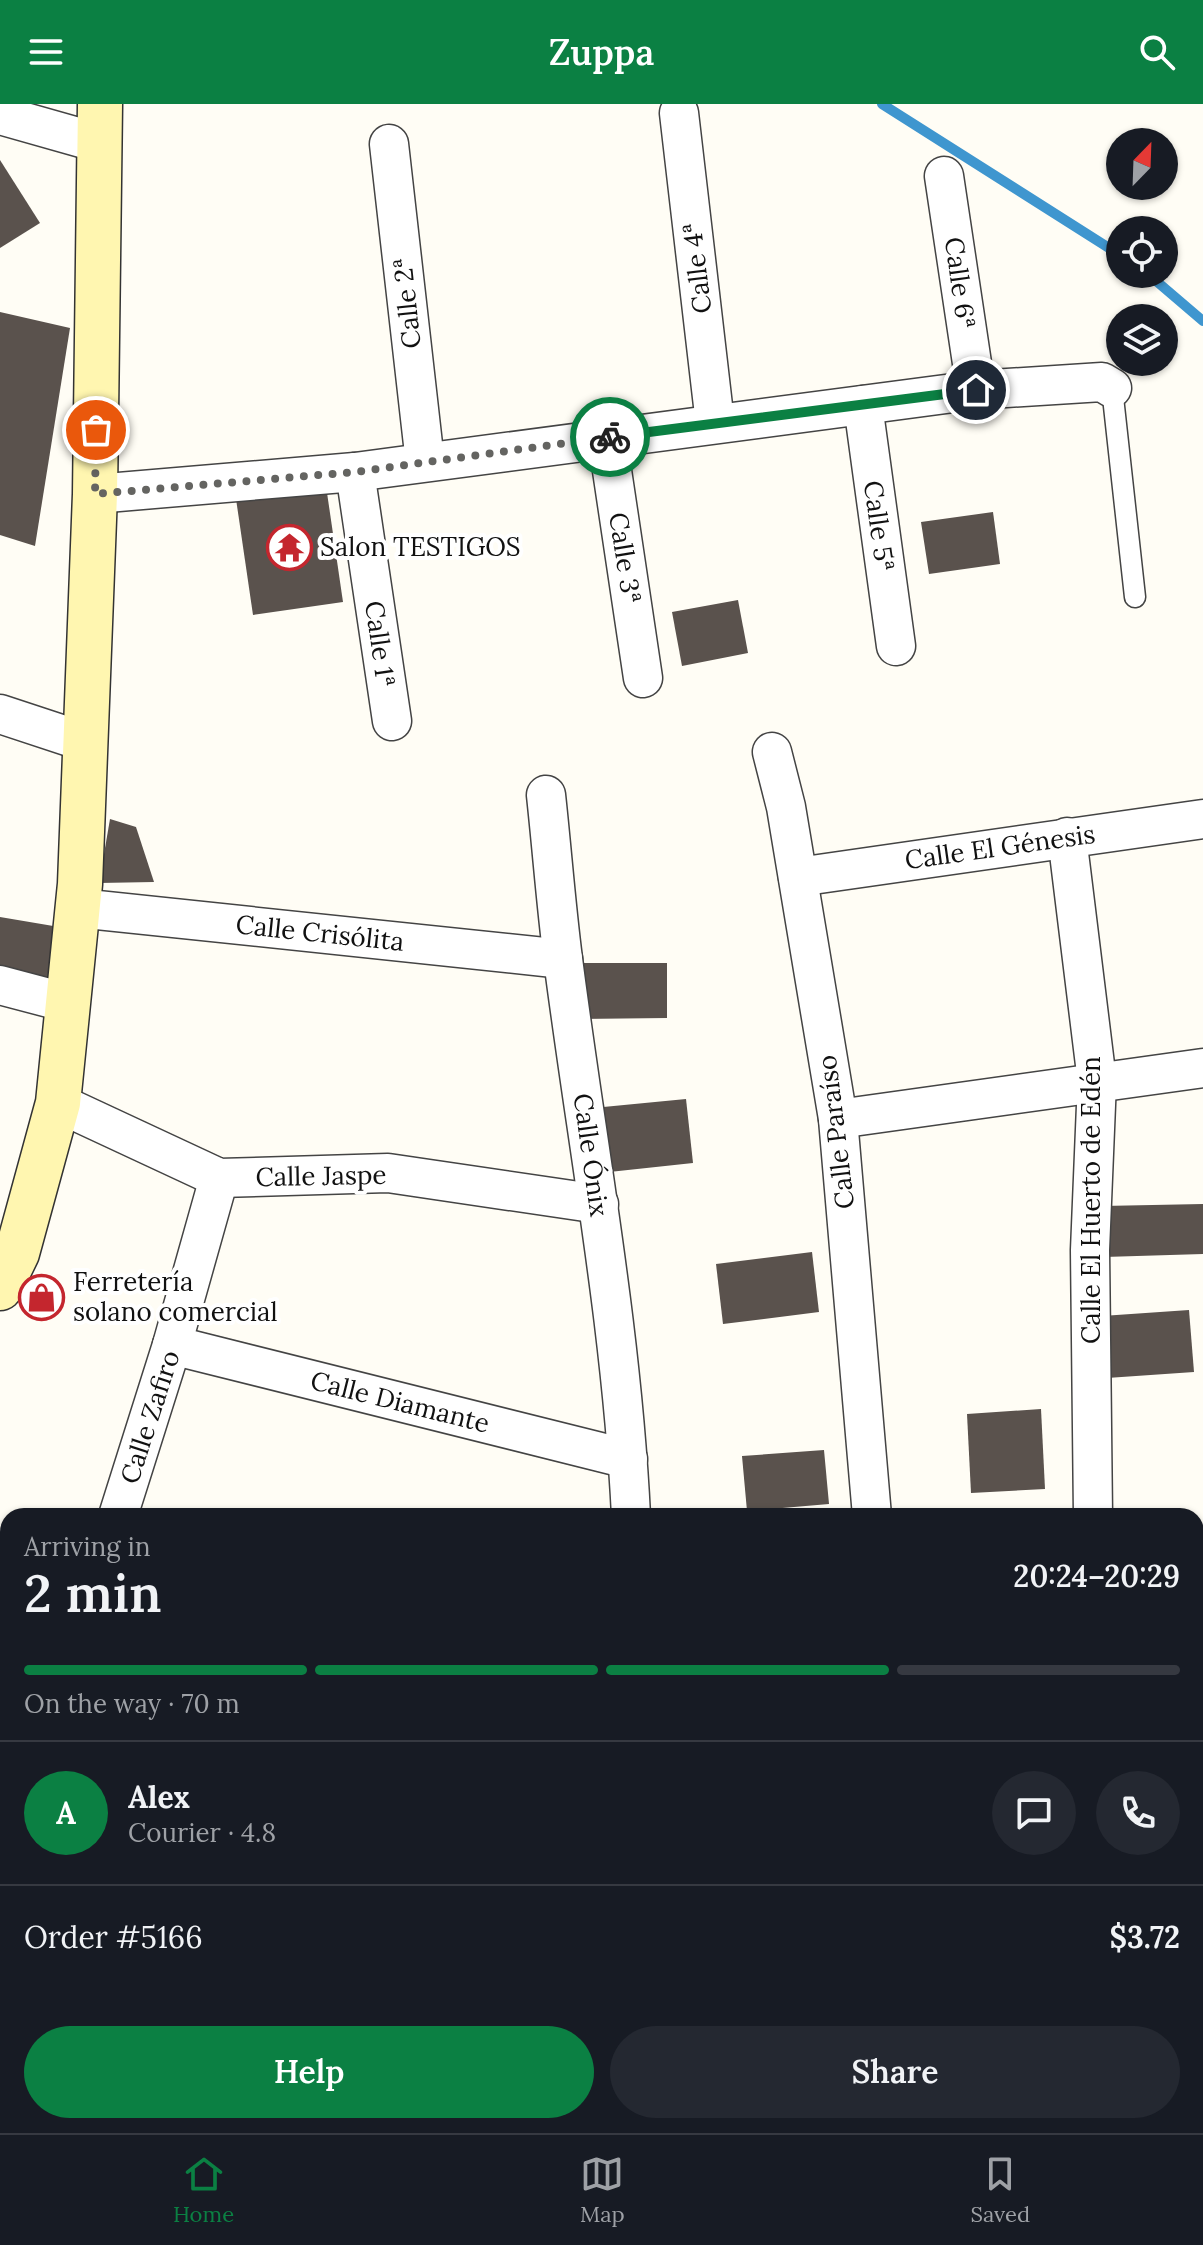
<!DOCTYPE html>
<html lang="en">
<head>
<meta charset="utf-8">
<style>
  body { margin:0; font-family:Lora,serif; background:#242831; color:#f1f3f6; height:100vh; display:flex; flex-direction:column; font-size:30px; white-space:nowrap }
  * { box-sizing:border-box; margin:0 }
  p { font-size:26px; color:#9ea1a6 }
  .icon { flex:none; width:44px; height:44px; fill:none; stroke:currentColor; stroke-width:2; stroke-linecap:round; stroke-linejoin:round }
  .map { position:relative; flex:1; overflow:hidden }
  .details { position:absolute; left:0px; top:1404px; width:1204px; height:626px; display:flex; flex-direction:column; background:#171b24; border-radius:24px 24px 0 0; box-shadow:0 2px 6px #0004 }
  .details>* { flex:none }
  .needle { width:52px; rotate:23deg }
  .fabs { position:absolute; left:1106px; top:24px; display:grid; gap:16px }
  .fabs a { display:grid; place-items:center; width:72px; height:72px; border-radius:50%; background:#171b24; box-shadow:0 2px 6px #0004; font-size:40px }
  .pin { position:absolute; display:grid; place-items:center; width:68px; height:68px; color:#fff; margin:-34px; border:4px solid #fff; border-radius:50%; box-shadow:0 2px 8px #0007 }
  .courier { position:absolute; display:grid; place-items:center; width:80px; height:80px; margin:-40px; border:6px solid #0b8043; border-radius:50%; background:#fff; color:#222; box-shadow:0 2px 10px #0007 }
  .summary em { font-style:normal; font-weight:600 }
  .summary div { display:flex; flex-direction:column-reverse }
  .summary { display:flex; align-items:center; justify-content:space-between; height:136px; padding:0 24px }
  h1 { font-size:52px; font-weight:600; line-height:60px }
  .bar { display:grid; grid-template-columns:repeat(4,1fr); gap:12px 8px; align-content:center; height:96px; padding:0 24px }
  .bar i { height:10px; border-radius:6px; background:#363941 }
  .bar .selected { background:#0b8043 }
  .bar p { grid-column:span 4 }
  .line { display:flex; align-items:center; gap:20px; padding:0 24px; border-top:2px solid #363941 }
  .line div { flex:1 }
  .round { display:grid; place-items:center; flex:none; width:84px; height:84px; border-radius:42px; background:#242831 }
  .button { display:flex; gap:16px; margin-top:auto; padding:16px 24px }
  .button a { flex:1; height:92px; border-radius:48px; background:#0b8043; color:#fff; font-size:32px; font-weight:600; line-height:92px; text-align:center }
  .button a+a { background:#242831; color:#f1f3f6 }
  header { display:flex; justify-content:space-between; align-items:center; height:104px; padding:0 24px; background:#0b8043; color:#fff; font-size:36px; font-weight:600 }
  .dock { display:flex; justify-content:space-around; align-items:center; height:112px; border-top:2px solid #363941; background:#171b24; font-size:22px; color:#9ea1a6 }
  .dock a { display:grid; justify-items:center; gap:4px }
  .dock .selected { color:#0b8043 }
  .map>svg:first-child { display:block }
</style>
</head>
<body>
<header><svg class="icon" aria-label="menu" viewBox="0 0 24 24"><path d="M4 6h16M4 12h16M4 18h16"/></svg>Zuppa<svg class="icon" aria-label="search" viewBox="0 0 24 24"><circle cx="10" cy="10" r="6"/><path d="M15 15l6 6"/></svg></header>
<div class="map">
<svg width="1203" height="2029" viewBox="0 0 1203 2029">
  <rect width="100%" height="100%" fill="#fffdf5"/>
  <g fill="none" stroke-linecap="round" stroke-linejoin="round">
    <g stroke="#3f96cf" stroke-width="10">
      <path d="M882,0L1120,151"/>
      <path d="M1148,170L1203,217"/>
    </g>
  </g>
  <g fill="#5a524d">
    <path d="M0,56L40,119L0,144Z"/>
    <path d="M0,208L70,224L35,442L0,431Z"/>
    <path d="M325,375L343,498L253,511L235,388Z"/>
    <path d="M993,408L1000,460L929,470L921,418Z"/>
    <path d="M738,496L748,549L682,562L672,508Z"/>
    <path d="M110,715L136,723L154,778L99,779Z"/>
    <path d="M0,813L71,825L65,883L0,875Z"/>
    <path d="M579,859H667V914L579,915Z"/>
    <path d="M686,995L693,1059L600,1069L593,1004Z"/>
    <path d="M1203,1100V1150L1104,1153L1102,1102Z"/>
    <path d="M812,1148L819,1208L723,1220L716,1160Z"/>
    <path d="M1189,1206L1194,1268L1107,1274L1102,1212Z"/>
    <path d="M1041,1305L1045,1385L971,1389L967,1310Z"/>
    <path d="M824,1346L829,1400L747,1407L742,1352Z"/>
    <rect x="1196" y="1497" width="7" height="67"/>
    <rect x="1196" y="1575" width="7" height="72"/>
    <rect x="1196" y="1661" width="7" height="66"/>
    <path d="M1196,1733L1203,1734V1799L1196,1798Z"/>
    <rect x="1196" y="1862" width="7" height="71"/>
    <path d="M135,2022H161L159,2029H133Z"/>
  </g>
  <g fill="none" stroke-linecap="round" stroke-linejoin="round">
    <defs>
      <path id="lane" d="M1112,284L1135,493"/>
      <g id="street">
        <path d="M679,9L715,319"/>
        <path d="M0,11L99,39"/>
        <path d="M389,40L425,358"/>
        <path d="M944,72L976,286"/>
        <path d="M863,301L896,542"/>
        <path d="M607,333L643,574"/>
        <path d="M355,368L392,617"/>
        <path d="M95,390L355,368L976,286L1102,278L1112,284"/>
        <path d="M0,610L85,638"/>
        <path d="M772,648L786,703L838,1015L872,1412"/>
        <path d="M546,691C552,746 556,801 563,855C587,1041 622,1225 631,1412"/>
        <path d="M1067,733L1097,977L1090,1146L1093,1412"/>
        <path d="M798,773L1203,715"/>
        <path d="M78,804L563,855"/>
        <path d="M0,881L68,899"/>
        <path d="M58,999L219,1074L388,1069L599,1100"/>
        <path d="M838,1015L1203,964"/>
        <path d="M172,1241L628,1355"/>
        <path d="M118,1412L172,1241L219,1074"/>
        <path d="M1196,1850L1203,1851"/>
        <path d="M1196,2005L1203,2006"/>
        <path d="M122,2029L126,2022"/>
        <path d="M897,2029L898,2022"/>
      </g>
      <path id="secondary" d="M0,1184L17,1149L58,999L80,780L95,390L100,0"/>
    </defs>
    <use href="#lane" stroke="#444" stroke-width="23"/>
    <use href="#street" stroke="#444" stroke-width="41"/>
    <use href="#secondary" stroke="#333" stroke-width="47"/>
    <use href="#lane" stroke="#fff" stroke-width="20"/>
    <use href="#street" stroke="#fff" stroke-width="38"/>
    <use href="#secondary" stroke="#fff6b0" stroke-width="44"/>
  </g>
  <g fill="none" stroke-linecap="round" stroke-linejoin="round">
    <path stroke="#646461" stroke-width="8" stroke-dasharray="0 14.4" d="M96,326L95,390L355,368L610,333"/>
    <path stroke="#0b8043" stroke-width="10" d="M610,333L976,286"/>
  </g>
  <defs>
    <symbol id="temple-ring" viewBox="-11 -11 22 22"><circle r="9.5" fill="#fff" stroke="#c4262e" stroke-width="1.5"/><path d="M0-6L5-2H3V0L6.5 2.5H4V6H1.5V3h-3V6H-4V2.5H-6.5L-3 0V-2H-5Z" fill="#c4262e"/></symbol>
    <symbol id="shop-ring" viewBox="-11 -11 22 22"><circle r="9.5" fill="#fff" stroke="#c4262e" stroke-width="1.5"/><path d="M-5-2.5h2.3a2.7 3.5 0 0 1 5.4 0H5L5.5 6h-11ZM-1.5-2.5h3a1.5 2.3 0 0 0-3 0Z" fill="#c4262e"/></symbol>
  </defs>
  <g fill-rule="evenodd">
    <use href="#temple-ring" x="264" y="418" width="51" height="51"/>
    <use href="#shop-ring" x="16" y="1168" width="51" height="51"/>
  </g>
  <g text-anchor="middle" stroke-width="8" stroke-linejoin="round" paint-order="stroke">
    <g font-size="26" fill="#111" stroke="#fff">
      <text transform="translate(697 164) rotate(-97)" y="9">Calle 4ª</text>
      <text transform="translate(960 179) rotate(82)" y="9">Calle 6ª</text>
      <text transform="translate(407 199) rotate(-96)" y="9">Calle 2ª</text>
      <text transform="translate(879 422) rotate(82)" y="9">Calle 5ª</text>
      <text transform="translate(625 454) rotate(81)" y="9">Calle 3ª</text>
      <text transform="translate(380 540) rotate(82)" y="9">Calle 1ª</text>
      <text transform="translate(1000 743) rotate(-8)" y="9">Calle El Génesis</text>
      <text transform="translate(320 829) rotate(6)" y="9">Calle Crisólita</text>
      <text transform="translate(836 1028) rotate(-97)" y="9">Calle Paraíso</text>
      <text transform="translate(591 1051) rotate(82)" y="9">Calle Ónix</text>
      <text transform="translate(321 1072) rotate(-1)" y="9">Calle Jaspe</text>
      <text transform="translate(1091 1096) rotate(-90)" y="9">Calle El Huerto de Edén</text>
      <text transform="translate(400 1298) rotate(14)" y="9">Calle Diamante</text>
      <text transform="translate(150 1313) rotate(-72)" y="9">Calle Zafiro</text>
    </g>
    <g font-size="26" fill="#111" stroke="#fff" text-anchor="start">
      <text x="320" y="452">Salon TESTIGOS</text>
      <text x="73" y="1187">Ferretería<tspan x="73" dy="30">solano comercial</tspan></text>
    </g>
  </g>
</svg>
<div class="fabs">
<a><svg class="needle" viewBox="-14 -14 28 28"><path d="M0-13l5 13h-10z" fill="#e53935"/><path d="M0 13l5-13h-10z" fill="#9ea1a6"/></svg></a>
<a><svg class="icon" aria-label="locate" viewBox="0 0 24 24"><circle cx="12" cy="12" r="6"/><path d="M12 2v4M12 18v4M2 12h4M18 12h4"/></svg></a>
<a><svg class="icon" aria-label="layers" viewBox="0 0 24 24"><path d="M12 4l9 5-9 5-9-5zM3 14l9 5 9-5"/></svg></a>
</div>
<div class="pin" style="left:96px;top:326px;background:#ea580c"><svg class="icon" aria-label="bag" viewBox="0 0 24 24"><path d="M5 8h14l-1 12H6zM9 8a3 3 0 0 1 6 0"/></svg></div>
<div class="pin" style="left:976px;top:286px;background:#1f2937"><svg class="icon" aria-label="home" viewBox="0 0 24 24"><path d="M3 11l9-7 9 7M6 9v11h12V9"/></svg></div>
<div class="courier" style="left:610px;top:333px"><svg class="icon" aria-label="bike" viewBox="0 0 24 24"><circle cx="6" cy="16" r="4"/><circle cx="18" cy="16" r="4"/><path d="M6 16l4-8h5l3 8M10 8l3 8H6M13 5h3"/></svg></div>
<section class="details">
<div class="summary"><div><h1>2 min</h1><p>Arriving in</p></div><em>20:24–20:29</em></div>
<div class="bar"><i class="selected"></i><i class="selected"></i><i class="selected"></i><i></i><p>On the way · 70 m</p></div>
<div class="line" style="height:144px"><b class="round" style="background:#0b8043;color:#fff">A</b><div><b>Alex</b><p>Courier · 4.8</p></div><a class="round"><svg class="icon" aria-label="chat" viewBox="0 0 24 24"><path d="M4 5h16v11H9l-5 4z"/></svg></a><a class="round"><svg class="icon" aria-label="phone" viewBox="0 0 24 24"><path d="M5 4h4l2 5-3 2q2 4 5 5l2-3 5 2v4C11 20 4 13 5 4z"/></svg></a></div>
<div class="line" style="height:104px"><div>Order #5166</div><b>$3.72</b></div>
<div class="button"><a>Help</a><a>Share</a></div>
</section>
</div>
<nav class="dock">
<a class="selected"><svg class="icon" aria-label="home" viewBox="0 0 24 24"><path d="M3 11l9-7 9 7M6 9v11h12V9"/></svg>Home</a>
<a><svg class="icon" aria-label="map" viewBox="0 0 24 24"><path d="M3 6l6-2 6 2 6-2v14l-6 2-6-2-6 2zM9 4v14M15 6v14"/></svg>Map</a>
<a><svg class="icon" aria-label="saved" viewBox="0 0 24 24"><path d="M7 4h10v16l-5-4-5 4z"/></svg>Saved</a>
</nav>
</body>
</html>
